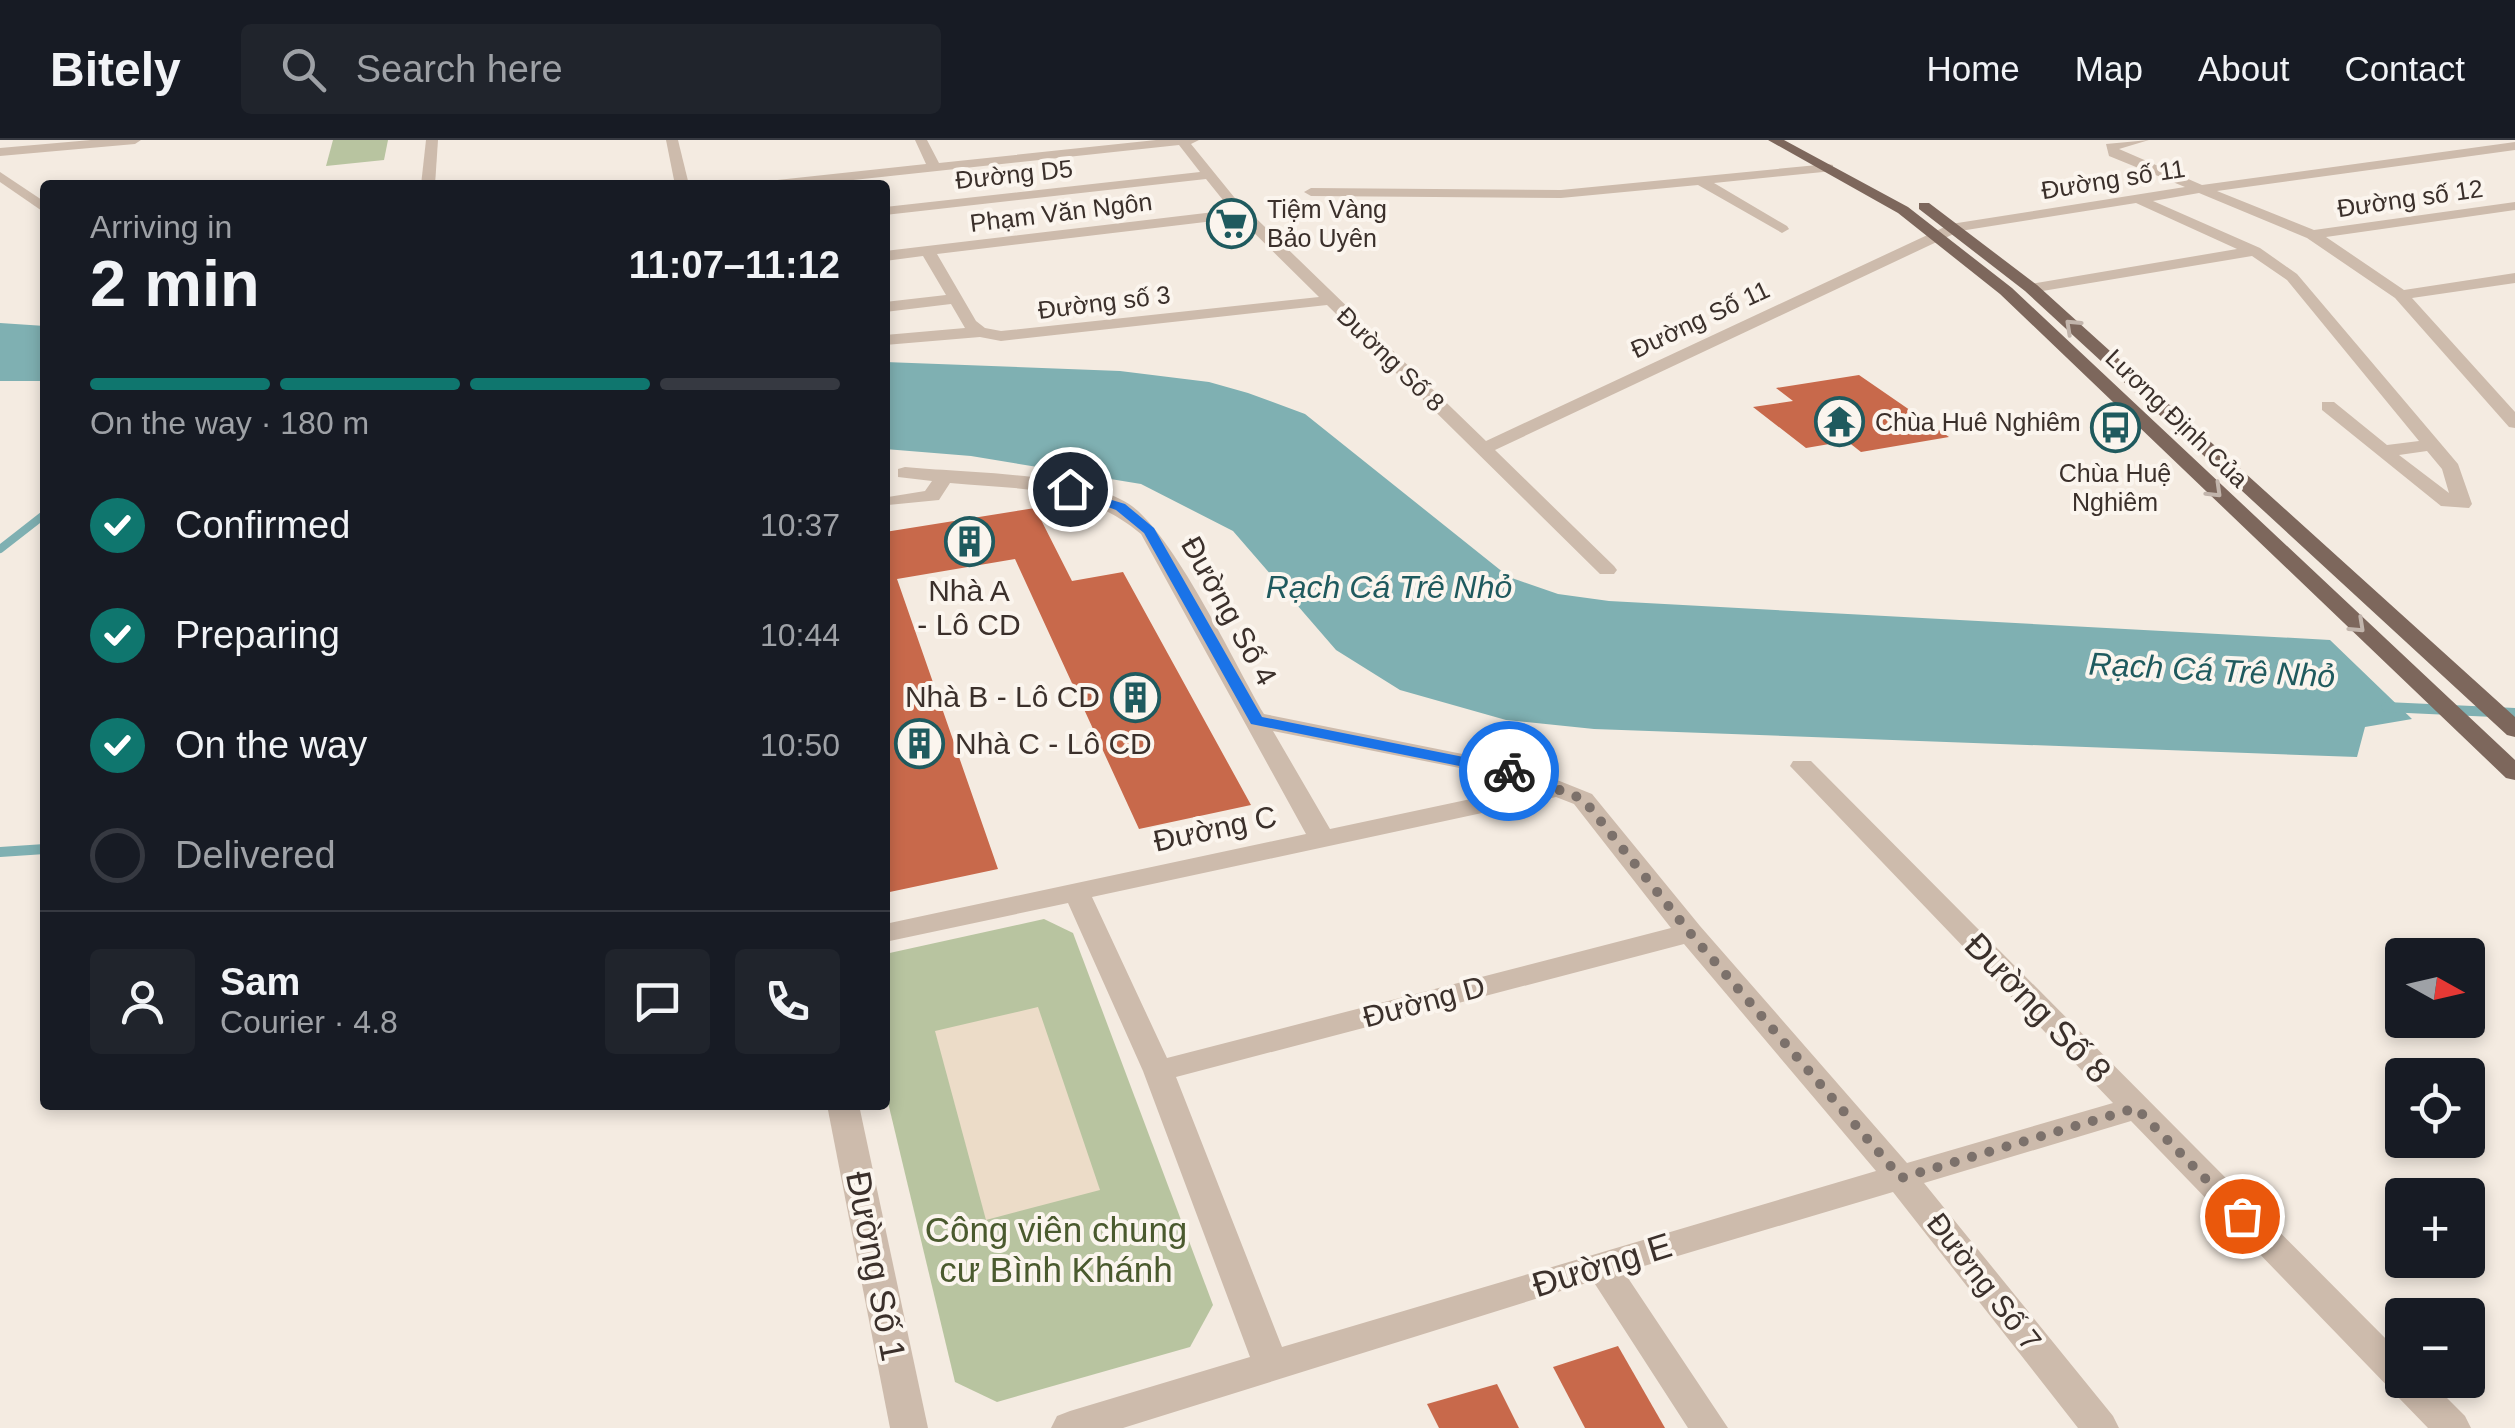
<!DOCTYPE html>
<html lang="en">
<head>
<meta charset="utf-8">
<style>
  body { margin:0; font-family:Arial,sans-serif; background:#20242c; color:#f1f3f6; height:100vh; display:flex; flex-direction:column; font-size:38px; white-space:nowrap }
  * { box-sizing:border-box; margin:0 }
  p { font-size:32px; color:#9ea1a6 }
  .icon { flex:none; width:55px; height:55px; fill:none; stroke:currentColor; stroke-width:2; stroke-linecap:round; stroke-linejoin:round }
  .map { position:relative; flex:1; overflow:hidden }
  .drawer { position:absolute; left:40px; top:40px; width:850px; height:930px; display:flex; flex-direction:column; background:#171b24; border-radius:10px; box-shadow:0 5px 15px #0003 }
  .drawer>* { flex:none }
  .needle { width:65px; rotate:98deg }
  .fabs { position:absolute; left:2385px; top:798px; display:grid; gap:20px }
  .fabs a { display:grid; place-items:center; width:100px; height:100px; border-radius:10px; background:#171b24; box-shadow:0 5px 15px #0003; font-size:50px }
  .pin { position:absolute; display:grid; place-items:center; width:85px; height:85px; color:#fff; margin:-42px; border:5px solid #fff; border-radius:50%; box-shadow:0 2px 10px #0007 }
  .courier { position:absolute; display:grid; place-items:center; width:100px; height:100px; margin:-50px; border:8px solid #1a73e8; border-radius:50%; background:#fff; color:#222; box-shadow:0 2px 12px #0007 }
  .overview em { font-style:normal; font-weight:700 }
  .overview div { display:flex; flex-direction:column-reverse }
  .overview { display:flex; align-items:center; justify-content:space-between; height:170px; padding:0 50px }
  h1 { font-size:65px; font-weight:700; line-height:75px }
  .bar { display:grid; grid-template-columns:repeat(4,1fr); gap:15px 10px; align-content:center; height:120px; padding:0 50px }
  .bar i { height:12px; border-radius:8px; background:#363941 }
  .bar .current { background:#0f766e }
  .bar p { grid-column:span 4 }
  .line { display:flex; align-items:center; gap:25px; padding:0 50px; border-top:2px solid #363941 }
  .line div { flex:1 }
  .round { display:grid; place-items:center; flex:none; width:105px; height:105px; border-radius:10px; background:#20242c }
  ol { padding:0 50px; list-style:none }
  li { display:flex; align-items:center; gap:30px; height:110px }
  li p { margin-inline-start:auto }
  li .icon { padding:10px; border-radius:50%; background:#0f766e; color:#fff; stroke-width:4 }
  li:last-child { color:#9ea1a6 }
  li i { width:55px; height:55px; border:5px solid #363941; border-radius:50% }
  header { display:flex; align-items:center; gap:60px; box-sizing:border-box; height:140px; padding:0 50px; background:#171b24; border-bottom:2px solid #363941 }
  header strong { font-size:48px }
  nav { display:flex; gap:55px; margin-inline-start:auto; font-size:35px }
  .search { width:700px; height:90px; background:#20242c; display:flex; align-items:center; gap:25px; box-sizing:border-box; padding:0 35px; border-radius:10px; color:#9ea1a6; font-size:38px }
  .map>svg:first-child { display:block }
</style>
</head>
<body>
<header>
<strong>Bitely</strong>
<div class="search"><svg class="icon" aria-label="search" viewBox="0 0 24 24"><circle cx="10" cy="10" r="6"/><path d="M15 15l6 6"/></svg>Search here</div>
<nav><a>Home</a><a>Map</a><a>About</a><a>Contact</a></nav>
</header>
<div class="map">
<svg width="2515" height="1288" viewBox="0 0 2515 1288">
  <rect width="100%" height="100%" fill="#f4ebe1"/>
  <g fill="#b8c4a0">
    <path d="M333,0H388L384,20L326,26Z"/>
    <path d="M1044,779L1073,793L1213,1165L1190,1207L997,1262L955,1242L885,950V814Z"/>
  </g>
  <path fill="#ecdcc8" d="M1038,867L1100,1050L986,1080L935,891Z"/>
  <g fill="#7fb0b2">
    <path d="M0,183L45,186V241H0Z"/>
    <path d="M885,222L1120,231L1209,242L1248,253L1305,274L1509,437L1558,454L1609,461L2330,500L2412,579L2365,587L2357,617L1594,589L1506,580L1400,550L1336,510L1233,391L1141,344L971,316L885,309Z"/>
  </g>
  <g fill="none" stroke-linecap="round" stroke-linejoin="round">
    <path stroke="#7fb0b2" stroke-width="8" d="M0,409L45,374"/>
    <g stroke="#7fb0b2" stroke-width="10">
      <path d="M2386,567L2515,573"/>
      <path d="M0,712L45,709"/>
    </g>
  </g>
  <g fill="#c8694b">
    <path d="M1859,235L1949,297L1861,312L1847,301L1806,308L1753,267L1793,261L1776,248Z"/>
    <path d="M1035,368L1072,441L1123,432L1251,665L1139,689L1015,419L897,439L998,729L885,753V392Z"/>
    <path d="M1618,1206L1665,1288H1585L1553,1227Z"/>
    <path d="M1497,1244L1519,1288H1439L1427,1264Z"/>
  </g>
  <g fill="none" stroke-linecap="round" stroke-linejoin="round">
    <g fill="#cdbbac" fill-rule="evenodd">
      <path d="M91,0H141L135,4L0,16V8Z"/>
      <path d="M426,0H438L435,45H421Z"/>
      <path d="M666,0H678L689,45H675Z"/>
      <path d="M915,0H927L939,23L1156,0H1199L1191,4L1234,57L1486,301L1951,84L2185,47L2109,16L2106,4L2149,0L2119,9L2202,45L2515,2V10L2217,51L2314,90L2515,62V70L2326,97L2404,150L2515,133V143L2412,158L2515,272V288L2509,287L2395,158L2307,98L2199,53L2153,61L2260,108L2297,134L2458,324L2472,364L2469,368L2441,366L2322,270V262H2334L2387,305L2419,301L2287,140L2252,116L2031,153L2023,148L2025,145L2237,109L2136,63L1960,91L1495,310L1614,426L1617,430L1614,434H1600L1327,165L1001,201L980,197L885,205V195L965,188L951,164L885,172V162L946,155L923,116L885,121V111L1231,70L1206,39L885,75V67L1200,32L1179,5L807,45H761L768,41L926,24ZM1239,78L1319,157L1001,191L985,188L976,181L937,114ZM2427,311L2442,329L2449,353L2399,315Z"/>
      <path d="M1828,24L1833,25V31L1714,43L1787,86L1789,89L1782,93L1698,45L1561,58L1311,56L1304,52L1311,48L1561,50Z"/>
      <path d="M0,32L45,62V73L0,42Z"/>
      <path d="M905,327C965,333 1079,332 1129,364C1174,394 1234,523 1264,574L1522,626L1592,654L1700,786L1907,1023L2113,963L1790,626L1793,621H1811L2402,1215V1240H2429L2465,1276L2471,1288H2428L2131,981L1924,1043L2113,1276L2119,1288H2078L1893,1052L1624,1132L1728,1288H1688L1593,1141L1123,1288H1051L1057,1276L1070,1271L1250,1217L1143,931L1068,763L885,802V784L1306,694L1141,394C1082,345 1023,350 950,343L939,360L888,365V357L925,351L932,341L898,337V329ZM1273,591L1515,639L1532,646L1330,689ZM1556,657L1574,664L1671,788L1167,918L1092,757ZM1684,804L1876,1031L1282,1207L1176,937Z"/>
      <path d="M827,965H859L928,1288H890Z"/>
    </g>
    <g fill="#7d675c" fill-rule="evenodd">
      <path d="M1768,0H1784L1908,67L2012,148L2515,620V640L2506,638L2000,154L1898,73Z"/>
      <path d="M1919,63H1929L2037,145L2515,577V597L2507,595L2025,151L1919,69Z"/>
    </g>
  </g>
  <defs><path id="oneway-chevron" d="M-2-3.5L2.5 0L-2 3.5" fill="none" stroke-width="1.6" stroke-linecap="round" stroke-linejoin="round" transform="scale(2.5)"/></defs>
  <g stroke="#c2b5ac">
    <use href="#oneway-chevron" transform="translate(2072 186) rotate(-137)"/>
    <use href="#oneway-chevron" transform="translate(2215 351) rotate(44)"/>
    <use href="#oneway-chevron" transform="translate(2358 486) rotate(43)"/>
  </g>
  <path fill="#1a73e8" d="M1066,346L1125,364L1154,388L1262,577L1509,626L1517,631L1509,636L1251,584L1144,393L1116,370L1066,351Z"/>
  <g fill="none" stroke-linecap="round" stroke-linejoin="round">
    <path stroke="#7c716b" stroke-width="10" stroke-dasharray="0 18" d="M1509,631L1583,659L1690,793L1901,1038L2136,968L2242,1076"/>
  </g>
  <defs>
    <symbol id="supermarket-ring" viewBox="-11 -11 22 22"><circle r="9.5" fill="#fbf5ee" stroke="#1f5a5e" stroke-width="1.5"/><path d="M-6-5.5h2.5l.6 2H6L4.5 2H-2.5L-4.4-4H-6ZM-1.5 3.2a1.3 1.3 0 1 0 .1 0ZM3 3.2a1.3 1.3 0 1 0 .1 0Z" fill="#1f5a5e"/></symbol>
    <symbol id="temple-ring" viewBox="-11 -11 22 22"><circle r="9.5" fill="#fbf5ee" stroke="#1f5a5e" stroke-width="1.5"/><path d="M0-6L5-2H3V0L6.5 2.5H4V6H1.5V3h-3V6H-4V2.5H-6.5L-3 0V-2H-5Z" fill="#1f5a5e"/></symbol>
    <symbol id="bus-ring" viewBox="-11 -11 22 22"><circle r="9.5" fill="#fbf5ee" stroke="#1f5a5e" stroke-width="1.5"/><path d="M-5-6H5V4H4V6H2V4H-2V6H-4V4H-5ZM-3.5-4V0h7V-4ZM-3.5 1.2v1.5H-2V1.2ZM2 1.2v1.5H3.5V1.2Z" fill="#1f5a5e"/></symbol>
    <symbol id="building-ring" viewBox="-11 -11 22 22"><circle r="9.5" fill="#fbf5ee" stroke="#1f5a5e" stroke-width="1.5"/><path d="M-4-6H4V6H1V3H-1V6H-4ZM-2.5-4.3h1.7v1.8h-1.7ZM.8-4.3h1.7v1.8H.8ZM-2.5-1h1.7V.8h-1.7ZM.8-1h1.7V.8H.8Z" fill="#1f5a5e"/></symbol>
  </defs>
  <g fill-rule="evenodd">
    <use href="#supermarket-ring" x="1204" y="56" width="55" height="55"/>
    <use href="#temple-ring" x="1812" y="254" width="55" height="55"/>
    <use href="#bus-ring" x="2088" y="260" width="55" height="55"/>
    <use href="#building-ring" x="942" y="374" width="55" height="55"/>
    <use href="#building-ring" x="1108" y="530" width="55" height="55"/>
    <use href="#building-ring" x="892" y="576" width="55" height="55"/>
  </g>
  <g text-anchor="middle" stroke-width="8" stroke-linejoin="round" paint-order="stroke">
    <g font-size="25" fill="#3b302b" stroke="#fbf5ee">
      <text transform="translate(1014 34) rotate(-6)" y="9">Đường D5</text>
      <text transform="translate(2113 39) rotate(-9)" y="9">Đường số 11</text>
      <text transform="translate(2410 58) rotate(-8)" y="9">Đường số 12</text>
      <text transform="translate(1061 72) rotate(-7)" y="9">Phạm Văn Ngôn</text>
      <text transform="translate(1104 162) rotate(-7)" y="9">Đường số 3</text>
      <text transform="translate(1700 179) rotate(-25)" y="9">Đường Số 11</text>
      <text transform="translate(1391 219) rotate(44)" y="9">Đường Số 8</text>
      <text transform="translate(2177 278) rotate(44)" y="9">Lương Định Của</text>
    </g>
    <g font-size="25" fill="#3b302b" stroke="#fbf5ee" text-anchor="start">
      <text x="1267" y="78">Tiệm Vàng<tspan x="1267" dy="29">Bảo Uyên</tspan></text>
      <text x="1875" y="291">Chùa Huê Nghiêm</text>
      <text x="2115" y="342" text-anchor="middle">Chùa Huệ<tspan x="2115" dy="29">Nghiêm</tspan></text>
    </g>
    <g font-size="30" fill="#3b302b" stroke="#fbf5ee">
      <text x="969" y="461">Nhà A<tspan x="969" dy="34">- Lô CD</tspan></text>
      <text x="1100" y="567" text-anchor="end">Nhà B - Lô CD</text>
      <text x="955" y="614" text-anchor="start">Nhà C - Lô CD</text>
    </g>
    <g font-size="30" fill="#3b302b" stroke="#fbf5ee">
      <text transform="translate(1229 471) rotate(61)" y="10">Đường Số 4</text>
      <text transform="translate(1215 689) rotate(-12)" y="10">Đường C</text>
      <text transform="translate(1424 862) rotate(-15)" y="10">Đường D</text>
      <text transform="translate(1984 1142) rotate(52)" y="10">Đường Số 7</text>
    </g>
    <g font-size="32" font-style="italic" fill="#1f5a5e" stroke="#fbf5ee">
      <text x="1389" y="458">Rạch Cá Trê Nhỏ</text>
      <text transform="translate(2212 530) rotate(3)" y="11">Rạch Cá Trê Nhỏ</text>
    </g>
    <g font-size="35" fill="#3b302b" stroke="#fbf5ee">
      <text transform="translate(2038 868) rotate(46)" y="12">Đường Số 8</text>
      <text transform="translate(1602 1125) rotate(-17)" y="12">Đường E</text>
      <text transform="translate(876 1126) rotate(79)" y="12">Đường Số 1</text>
    </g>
    <g font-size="35" fill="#4a5a2e" stroke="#fbf5ee">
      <text x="1056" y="1102">Công viên chung<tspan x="1056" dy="40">cư Bình Khánh</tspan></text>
    </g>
  </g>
</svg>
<div class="fabs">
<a><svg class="needle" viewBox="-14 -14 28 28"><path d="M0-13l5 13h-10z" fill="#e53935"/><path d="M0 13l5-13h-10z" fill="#9ea1a6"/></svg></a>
<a><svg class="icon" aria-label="locate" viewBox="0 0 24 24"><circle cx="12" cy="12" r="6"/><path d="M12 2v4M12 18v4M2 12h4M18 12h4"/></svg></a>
<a>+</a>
<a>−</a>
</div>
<div class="pin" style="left:2242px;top:1076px;background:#ea580c"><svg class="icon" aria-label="bag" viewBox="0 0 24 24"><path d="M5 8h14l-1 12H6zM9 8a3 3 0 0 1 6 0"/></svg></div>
<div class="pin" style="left:1070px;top:349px;background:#1f2937"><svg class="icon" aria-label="home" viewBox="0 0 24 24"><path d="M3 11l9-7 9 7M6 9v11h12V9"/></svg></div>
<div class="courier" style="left:1509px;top:631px"><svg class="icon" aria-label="bike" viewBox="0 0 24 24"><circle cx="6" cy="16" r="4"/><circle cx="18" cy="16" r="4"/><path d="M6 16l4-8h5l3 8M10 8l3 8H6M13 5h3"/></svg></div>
<section class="drawer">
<div class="overview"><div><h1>2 min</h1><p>Arriving in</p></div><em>11:07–11:12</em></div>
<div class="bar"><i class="current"></i><i class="current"></i><i class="current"></i><i></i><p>On the way · 180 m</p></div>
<ol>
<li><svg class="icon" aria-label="check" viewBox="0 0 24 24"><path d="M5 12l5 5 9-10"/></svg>Confirmed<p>10:37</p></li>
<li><svg class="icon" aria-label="check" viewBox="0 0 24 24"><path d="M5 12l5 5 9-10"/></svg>Preparing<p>10:44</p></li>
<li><svg class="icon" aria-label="check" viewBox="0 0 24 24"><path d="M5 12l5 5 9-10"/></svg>On the way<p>10:50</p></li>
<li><i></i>Delivered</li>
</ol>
<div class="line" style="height:180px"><a class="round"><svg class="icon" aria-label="person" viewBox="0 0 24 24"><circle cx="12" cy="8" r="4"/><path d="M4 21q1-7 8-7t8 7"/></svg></a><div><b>Sam</b><p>Courier · 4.8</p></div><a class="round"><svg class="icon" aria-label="chat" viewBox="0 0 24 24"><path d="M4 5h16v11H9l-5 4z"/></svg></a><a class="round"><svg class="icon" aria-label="phone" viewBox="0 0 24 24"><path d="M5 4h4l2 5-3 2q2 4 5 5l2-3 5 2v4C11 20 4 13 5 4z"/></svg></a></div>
</section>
</div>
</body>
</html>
